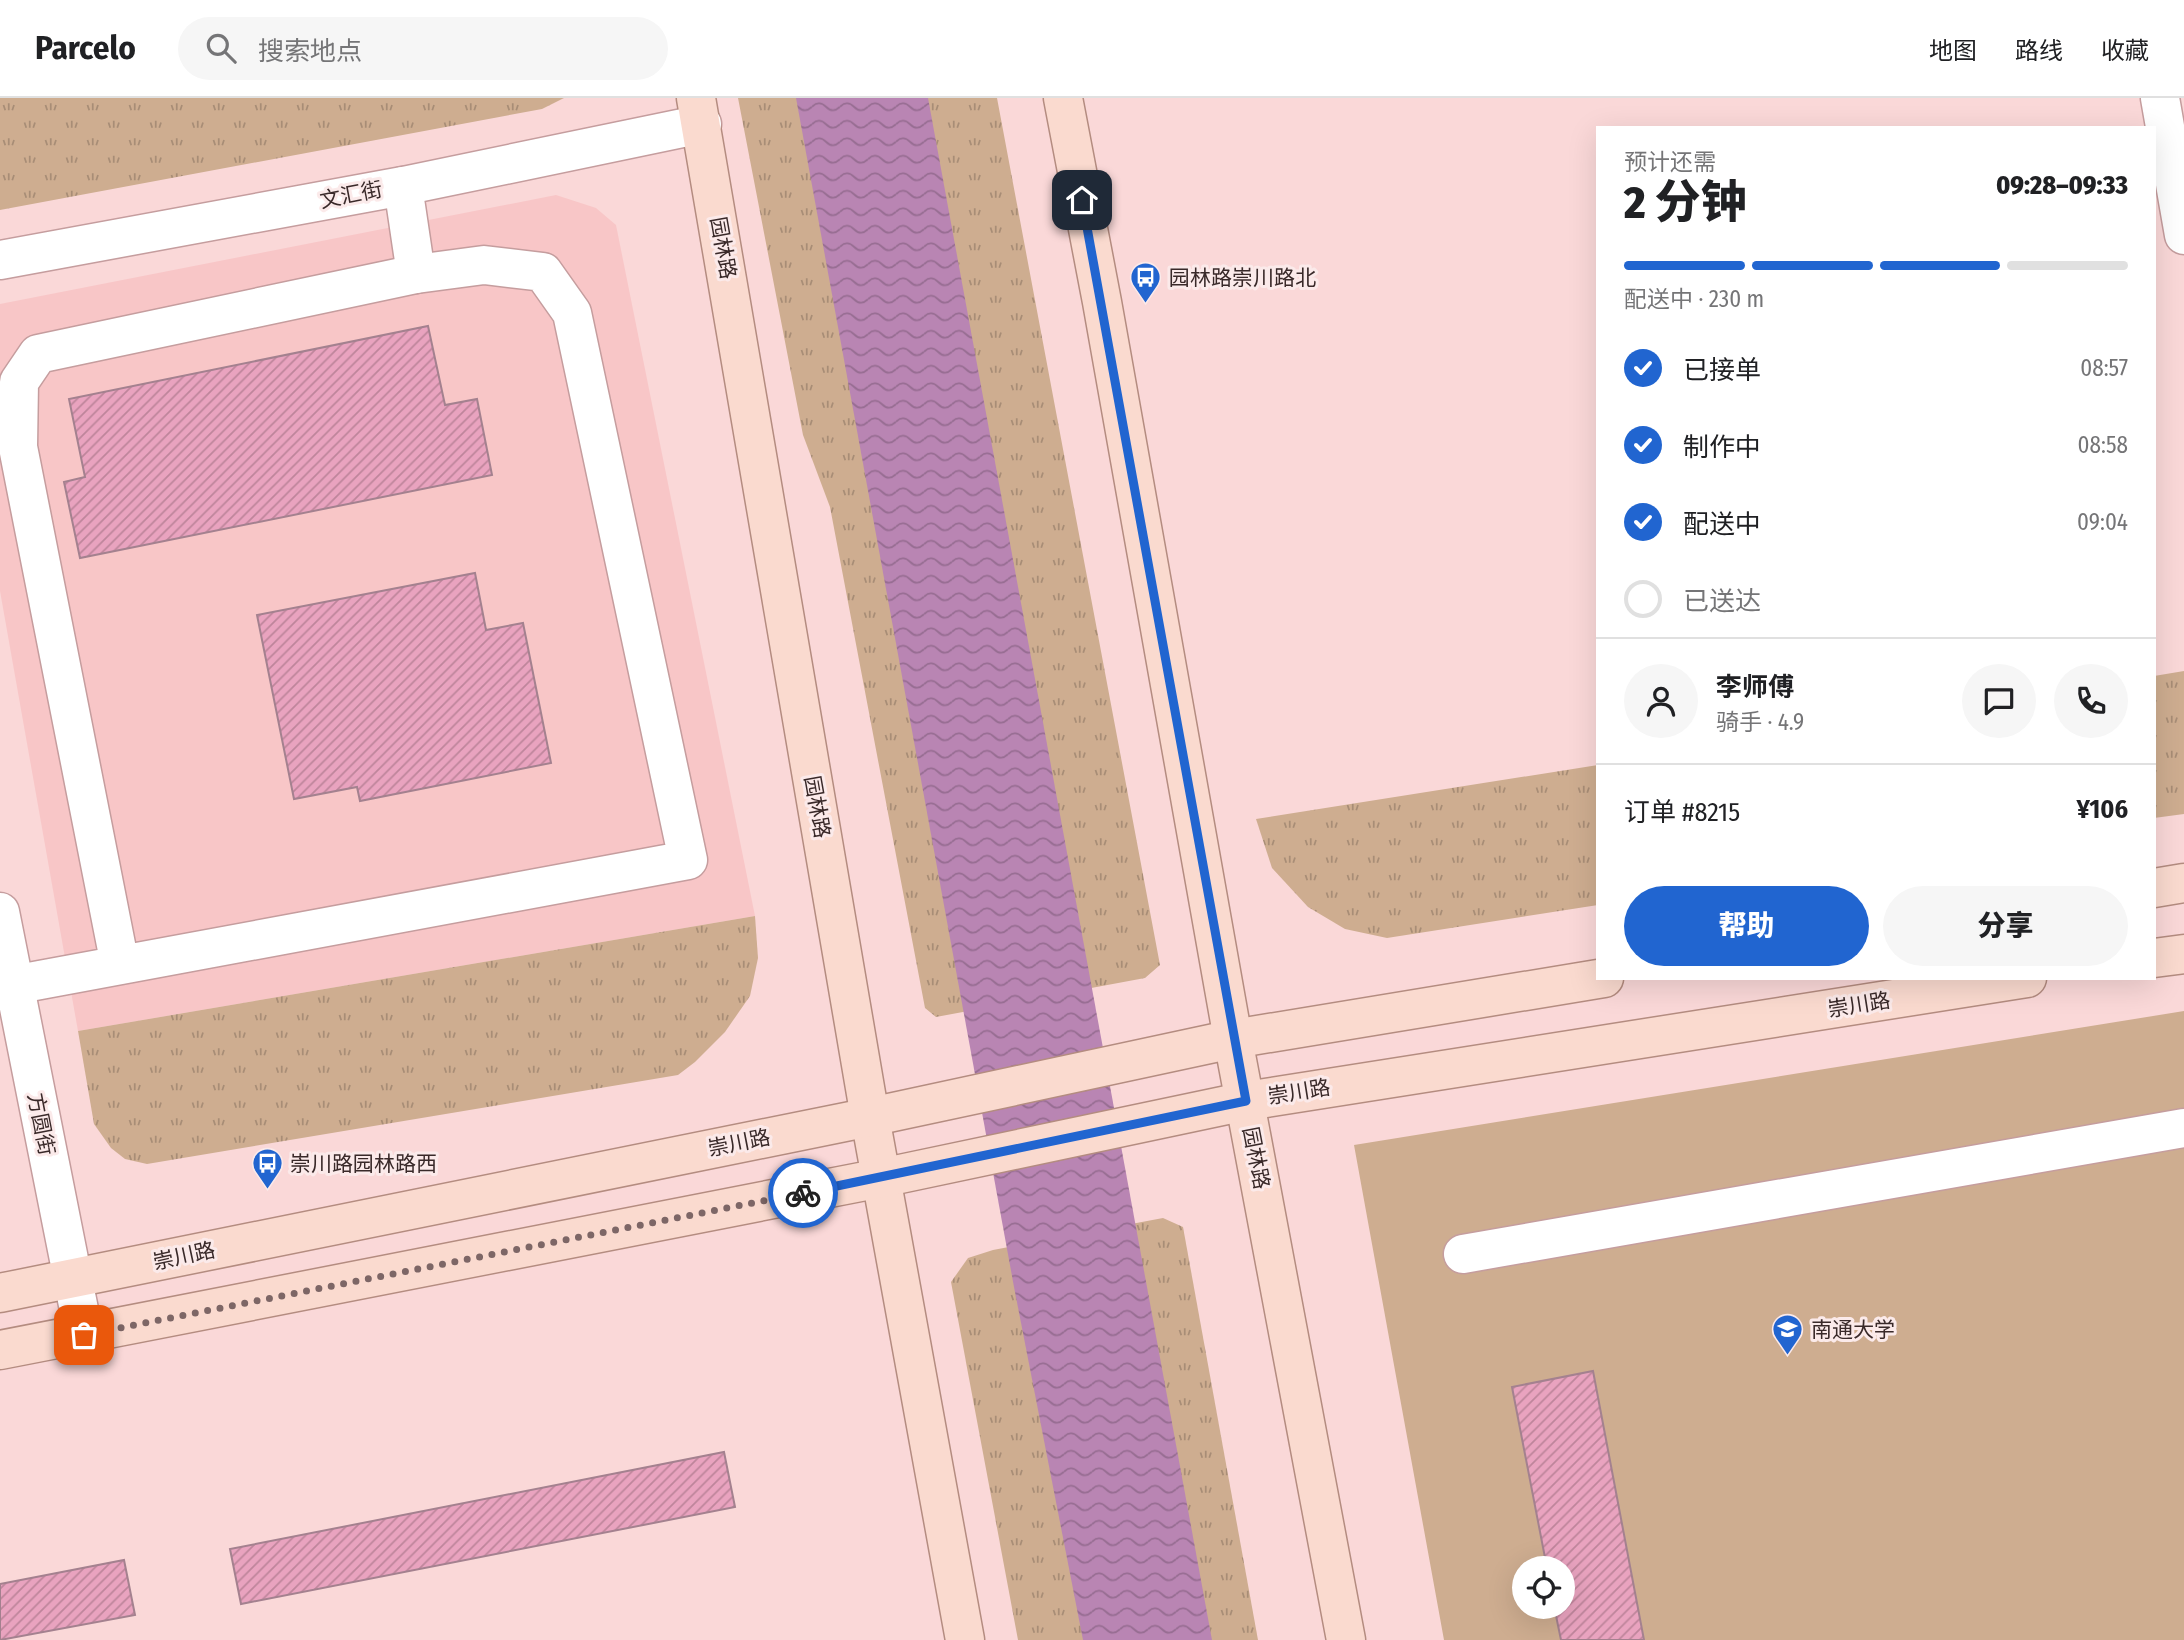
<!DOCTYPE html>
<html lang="zh">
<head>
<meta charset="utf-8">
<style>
  body { margin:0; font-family:"Fira Sans Condensed","Noto Sans SC",sans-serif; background:#f6f6f6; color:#202124; height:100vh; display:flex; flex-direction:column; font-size:26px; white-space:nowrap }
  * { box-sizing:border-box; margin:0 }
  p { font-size:23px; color:#757577 }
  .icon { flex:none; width:38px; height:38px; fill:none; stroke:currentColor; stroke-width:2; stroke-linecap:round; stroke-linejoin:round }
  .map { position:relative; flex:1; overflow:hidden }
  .panel { position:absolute; left:1596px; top:28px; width:560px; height:854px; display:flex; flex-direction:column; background:#fff; border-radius:0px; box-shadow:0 7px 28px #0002 }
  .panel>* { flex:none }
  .tools { position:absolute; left:1512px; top:1458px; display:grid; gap:14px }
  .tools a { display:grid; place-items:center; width:63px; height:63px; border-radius:50%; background:#fff; box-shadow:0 7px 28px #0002; font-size:35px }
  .pin { position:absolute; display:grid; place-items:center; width:60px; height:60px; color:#fff; margin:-30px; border-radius:14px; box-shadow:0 4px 10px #0006 }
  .courier { position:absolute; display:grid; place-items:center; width:70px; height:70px; margin:-35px; border:5px solid #2165d0; border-radius:50%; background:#fff; color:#222; box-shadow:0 2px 9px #0007 }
  .head em { font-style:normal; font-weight:800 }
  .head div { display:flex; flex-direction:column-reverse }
  .head { display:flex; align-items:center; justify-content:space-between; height:119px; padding:0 28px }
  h1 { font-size:46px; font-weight:800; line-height:52px }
  .bar { display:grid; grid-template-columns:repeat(4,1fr); gap:10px 7px; align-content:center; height:84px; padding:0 28px }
  .bar i { height:9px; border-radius:5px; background:#e0e0e0 }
  .bar .active { background:#2165d0 }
  .bar p { grid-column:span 4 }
  .line { display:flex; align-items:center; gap:18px; padding:0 28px; border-top:2px solid #e0e0e0 }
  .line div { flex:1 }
  .round { display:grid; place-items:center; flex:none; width:74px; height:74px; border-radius:37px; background:#f6f6f6 }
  ol { padding:0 28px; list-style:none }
  li { display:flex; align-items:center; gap:21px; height:77px }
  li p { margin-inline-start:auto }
  li .icon { padding:7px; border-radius:50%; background:#2165d0; color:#fff; stroke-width:4 }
  li:last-child { color:#757577 }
  li i { width:38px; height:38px; border:4px solid #e0e0e0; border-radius:50% }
  .primary-button { display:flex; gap:14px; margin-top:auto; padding:14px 28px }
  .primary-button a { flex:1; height:80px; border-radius:42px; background:#2165d0; color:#fff; font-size:28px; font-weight:800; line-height:80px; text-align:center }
  .primary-button a+a { background:#f6f6f6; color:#202124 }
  header { display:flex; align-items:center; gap:42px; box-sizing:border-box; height:98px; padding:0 35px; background:#fff; border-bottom:2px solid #e0e0e0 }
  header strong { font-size:33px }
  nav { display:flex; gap:38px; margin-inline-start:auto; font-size:24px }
  .search { width:490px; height:63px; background:#f6f6f6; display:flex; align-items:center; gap:18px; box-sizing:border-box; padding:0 24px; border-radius:38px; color:#757577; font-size:26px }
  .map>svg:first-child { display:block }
</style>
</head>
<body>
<header>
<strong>Parcelo</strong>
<div class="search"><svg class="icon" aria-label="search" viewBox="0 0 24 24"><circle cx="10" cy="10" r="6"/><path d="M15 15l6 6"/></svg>搜索地点</div>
<nav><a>地图</a><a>路线</a><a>收藏</a></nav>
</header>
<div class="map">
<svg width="2184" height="1542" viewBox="0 0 2184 1542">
  <defs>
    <pattern id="grass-tufts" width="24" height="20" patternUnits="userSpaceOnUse" patternTransform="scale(1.75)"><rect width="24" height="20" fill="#cead90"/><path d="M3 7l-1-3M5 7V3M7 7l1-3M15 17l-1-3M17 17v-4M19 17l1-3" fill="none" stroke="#a88d76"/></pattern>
    <pattern id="water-waves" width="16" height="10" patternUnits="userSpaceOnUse" patternTransform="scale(1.75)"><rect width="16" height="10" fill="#b985b3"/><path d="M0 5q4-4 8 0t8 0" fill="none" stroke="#976d92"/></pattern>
    <pattern id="building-hatch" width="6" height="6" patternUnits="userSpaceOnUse" patternTransform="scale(1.75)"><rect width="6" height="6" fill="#e9a3bf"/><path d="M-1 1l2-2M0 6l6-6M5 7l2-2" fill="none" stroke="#be859b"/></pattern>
  </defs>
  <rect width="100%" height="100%" fill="#fad8d8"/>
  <path fill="#f8c6c7" d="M556,97L596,110L616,127L755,818L78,933L0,493V206Z"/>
  <g fill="url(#grass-tufts)">
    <path d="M0,0H564L542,11L0,112Z"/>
    <path d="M738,0H997L1160,867L1145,880L936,919L925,910L830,409L803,337Z"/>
    <path d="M2184,573V716L2154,720V578Z"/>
    <path d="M1598,667V807L1387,840L1345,831L1308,809L1272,770L1256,721Z"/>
    <path d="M755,818L758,860L750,898L725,934L695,964L678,977L147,1066L125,1061L111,1050L94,1026L78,933Z"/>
    <path d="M1163,1120L1183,1129L1258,1542H1018L951,1184L968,1160L993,1152Z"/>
  </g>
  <path fill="#cead90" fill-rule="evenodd" d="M2184,913V1542H1444L1354,1047ZM1524,1470H1563V1508H1524Z"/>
  <path fill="url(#water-waves)" d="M796,0H928L1212,1542H1083L1014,1189Z"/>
  <g fill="url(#building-hatch)" stroke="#a4818f" stroke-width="2">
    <path d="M428,228L445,307L477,301L492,377L80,460L64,384L85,379L69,301Z"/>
    <path d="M475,475L486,532L523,525L551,665L360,703L357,689L294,701L257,517Z"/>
    <path d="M1593,1273L1644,1542H1561L1554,1508H1563V1470H1547L1512,1289Z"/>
    <path d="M724,1354L735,1409L241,1506L230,1451Z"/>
    <path d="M124,1462L135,1517L0,1542V1486Z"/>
  </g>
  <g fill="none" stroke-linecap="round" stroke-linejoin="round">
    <defs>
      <g id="minor">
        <path d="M2160,0L2184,137"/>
        <path d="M403,88L416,176"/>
        <path d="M0,162L403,88L702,26"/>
        <path d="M0,814L84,1237"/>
        <path d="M13,887L688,762L572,215L543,174L484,167L416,176L38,256L19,284L18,349L120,867"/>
        <path d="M1463,1156L2184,1030"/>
      </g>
      <g id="major">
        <path d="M696,0L870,1019L965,1542"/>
        <path d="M1063,0L1102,204L1233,941L1346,1542"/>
        <path d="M2154,790L2184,785"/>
        <path d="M2154,860L2184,856"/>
        <path d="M0,1195L870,1019L1233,941L1604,880"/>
        <path d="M0,1252L881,1080L1246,1003L2027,880"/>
      </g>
    </defs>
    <use href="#minor" stroke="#c59d9e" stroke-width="41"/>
    <use href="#major" stroke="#b48c80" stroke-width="41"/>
    <use href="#minor" stroke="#fff" stroke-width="38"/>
    <use href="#major" stroke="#fadacf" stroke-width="38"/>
  </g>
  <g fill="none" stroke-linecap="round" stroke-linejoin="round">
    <path stroke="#7d6666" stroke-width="7" stroke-dasharray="0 12.6" d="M84,1237L803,1095"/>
    <path stroke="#2165d0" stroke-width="9" d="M803,1095L1246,1003L1082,102"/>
  </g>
  <defs>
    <symbol id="bus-pin" viewBox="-11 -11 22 30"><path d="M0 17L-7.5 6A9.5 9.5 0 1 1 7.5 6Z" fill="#2165d0" stroke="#fbeaea"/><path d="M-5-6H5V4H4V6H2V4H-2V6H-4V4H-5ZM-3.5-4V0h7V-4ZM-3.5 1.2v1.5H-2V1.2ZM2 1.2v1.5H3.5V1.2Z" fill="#fff"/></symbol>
    <symbol id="university-pin" viewBox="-11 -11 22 30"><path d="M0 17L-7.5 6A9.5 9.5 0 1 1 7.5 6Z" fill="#2165d0" stroke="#fbeaea"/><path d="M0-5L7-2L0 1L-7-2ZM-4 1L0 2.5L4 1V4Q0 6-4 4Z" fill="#fff"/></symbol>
  </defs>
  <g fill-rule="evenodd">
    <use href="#bus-pin" x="1128" y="162" width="35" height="47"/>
    <use href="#bus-pin" x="250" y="1048" width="35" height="47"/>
    <use href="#university-pin" x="1770" y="1214" width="35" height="47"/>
  </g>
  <g text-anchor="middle" stroke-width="6" stroke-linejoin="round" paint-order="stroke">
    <g font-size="21" fill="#392929" stroke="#fbeaea">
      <text transform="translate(351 97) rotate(-11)" y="7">文汇街</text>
      <text transform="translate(723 150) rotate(80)" y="7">园林路</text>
      <text transform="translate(817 709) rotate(80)" y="7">园林路</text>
      <text transform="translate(1859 907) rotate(-9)" y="7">崇川路</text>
      <text transform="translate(1299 994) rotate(-9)" y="7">崇川路</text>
      <text transform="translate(41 1026) rotate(79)" y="7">方圆街</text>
      <text transform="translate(739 1045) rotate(-11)" y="7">崇川路</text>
      <text transform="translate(1256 1060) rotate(79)" y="7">园林路</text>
      <text transform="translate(184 1158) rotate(-12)" y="7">崇川路</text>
    </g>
    <g font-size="21" fill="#392929" stroke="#fbeaea" text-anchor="start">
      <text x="1169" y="187">园林路崇川路北</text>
      <text x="290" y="1073">崇川路园林路西</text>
      <text x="1811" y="1239">南通大学</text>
    </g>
  </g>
</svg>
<div class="tools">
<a><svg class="icon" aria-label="locate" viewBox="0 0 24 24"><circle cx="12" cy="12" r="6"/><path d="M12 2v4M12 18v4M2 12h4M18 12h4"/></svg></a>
</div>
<div class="pin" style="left:84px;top:1237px;background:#ea580c"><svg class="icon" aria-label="bag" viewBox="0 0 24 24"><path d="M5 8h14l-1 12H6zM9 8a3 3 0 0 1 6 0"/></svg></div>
<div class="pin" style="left:1082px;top:102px;background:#1f2937"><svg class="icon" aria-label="home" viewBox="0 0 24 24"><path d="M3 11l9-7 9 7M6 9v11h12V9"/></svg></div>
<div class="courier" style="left:803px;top:1095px"><svg class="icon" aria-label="bike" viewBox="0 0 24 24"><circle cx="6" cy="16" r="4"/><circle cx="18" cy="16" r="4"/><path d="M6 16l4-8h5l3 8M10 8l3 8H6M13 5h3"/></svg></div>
<section class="panel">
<div class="head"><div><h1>2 分钟</h1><p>预计还需</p></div><em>09:28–09:33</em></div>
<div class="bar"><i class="active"></i><i class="active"></i><i class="active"></i><i></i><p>配送中 · 230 m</p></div>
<ol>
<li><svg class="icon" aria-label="check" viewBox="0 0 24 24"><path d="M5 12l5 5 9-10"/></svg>已接单<p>08:57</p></li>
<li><svg class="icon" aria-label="check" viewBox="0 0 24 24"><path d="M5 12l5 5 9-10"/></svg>制作中<p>08:58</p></li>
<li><svg class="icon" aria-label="check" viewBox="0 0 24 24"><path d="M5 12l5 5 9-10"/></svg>配送中<p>09:04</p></li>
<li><i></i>已送达</li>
</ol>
<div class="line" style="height:126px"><a class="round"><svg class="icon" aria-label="person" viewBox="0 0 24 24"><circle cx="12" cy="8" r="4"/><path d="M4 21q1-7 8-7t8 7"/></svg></a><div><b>李师傅</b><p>骑手 · 4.9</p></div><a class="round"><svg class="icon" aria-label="chat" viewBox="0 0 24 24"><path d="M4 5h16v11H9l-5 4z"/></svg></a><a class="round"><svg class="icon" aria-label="phone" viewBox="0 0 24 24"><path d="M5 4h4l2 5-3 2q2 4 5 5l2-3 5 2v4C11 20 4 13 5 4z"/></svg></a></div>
<div class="line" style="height:91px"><div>订单 #8215</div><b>¥106</b></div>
<div class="primary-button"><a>帮助</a><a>分享</a></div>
</section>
</div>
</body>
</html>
